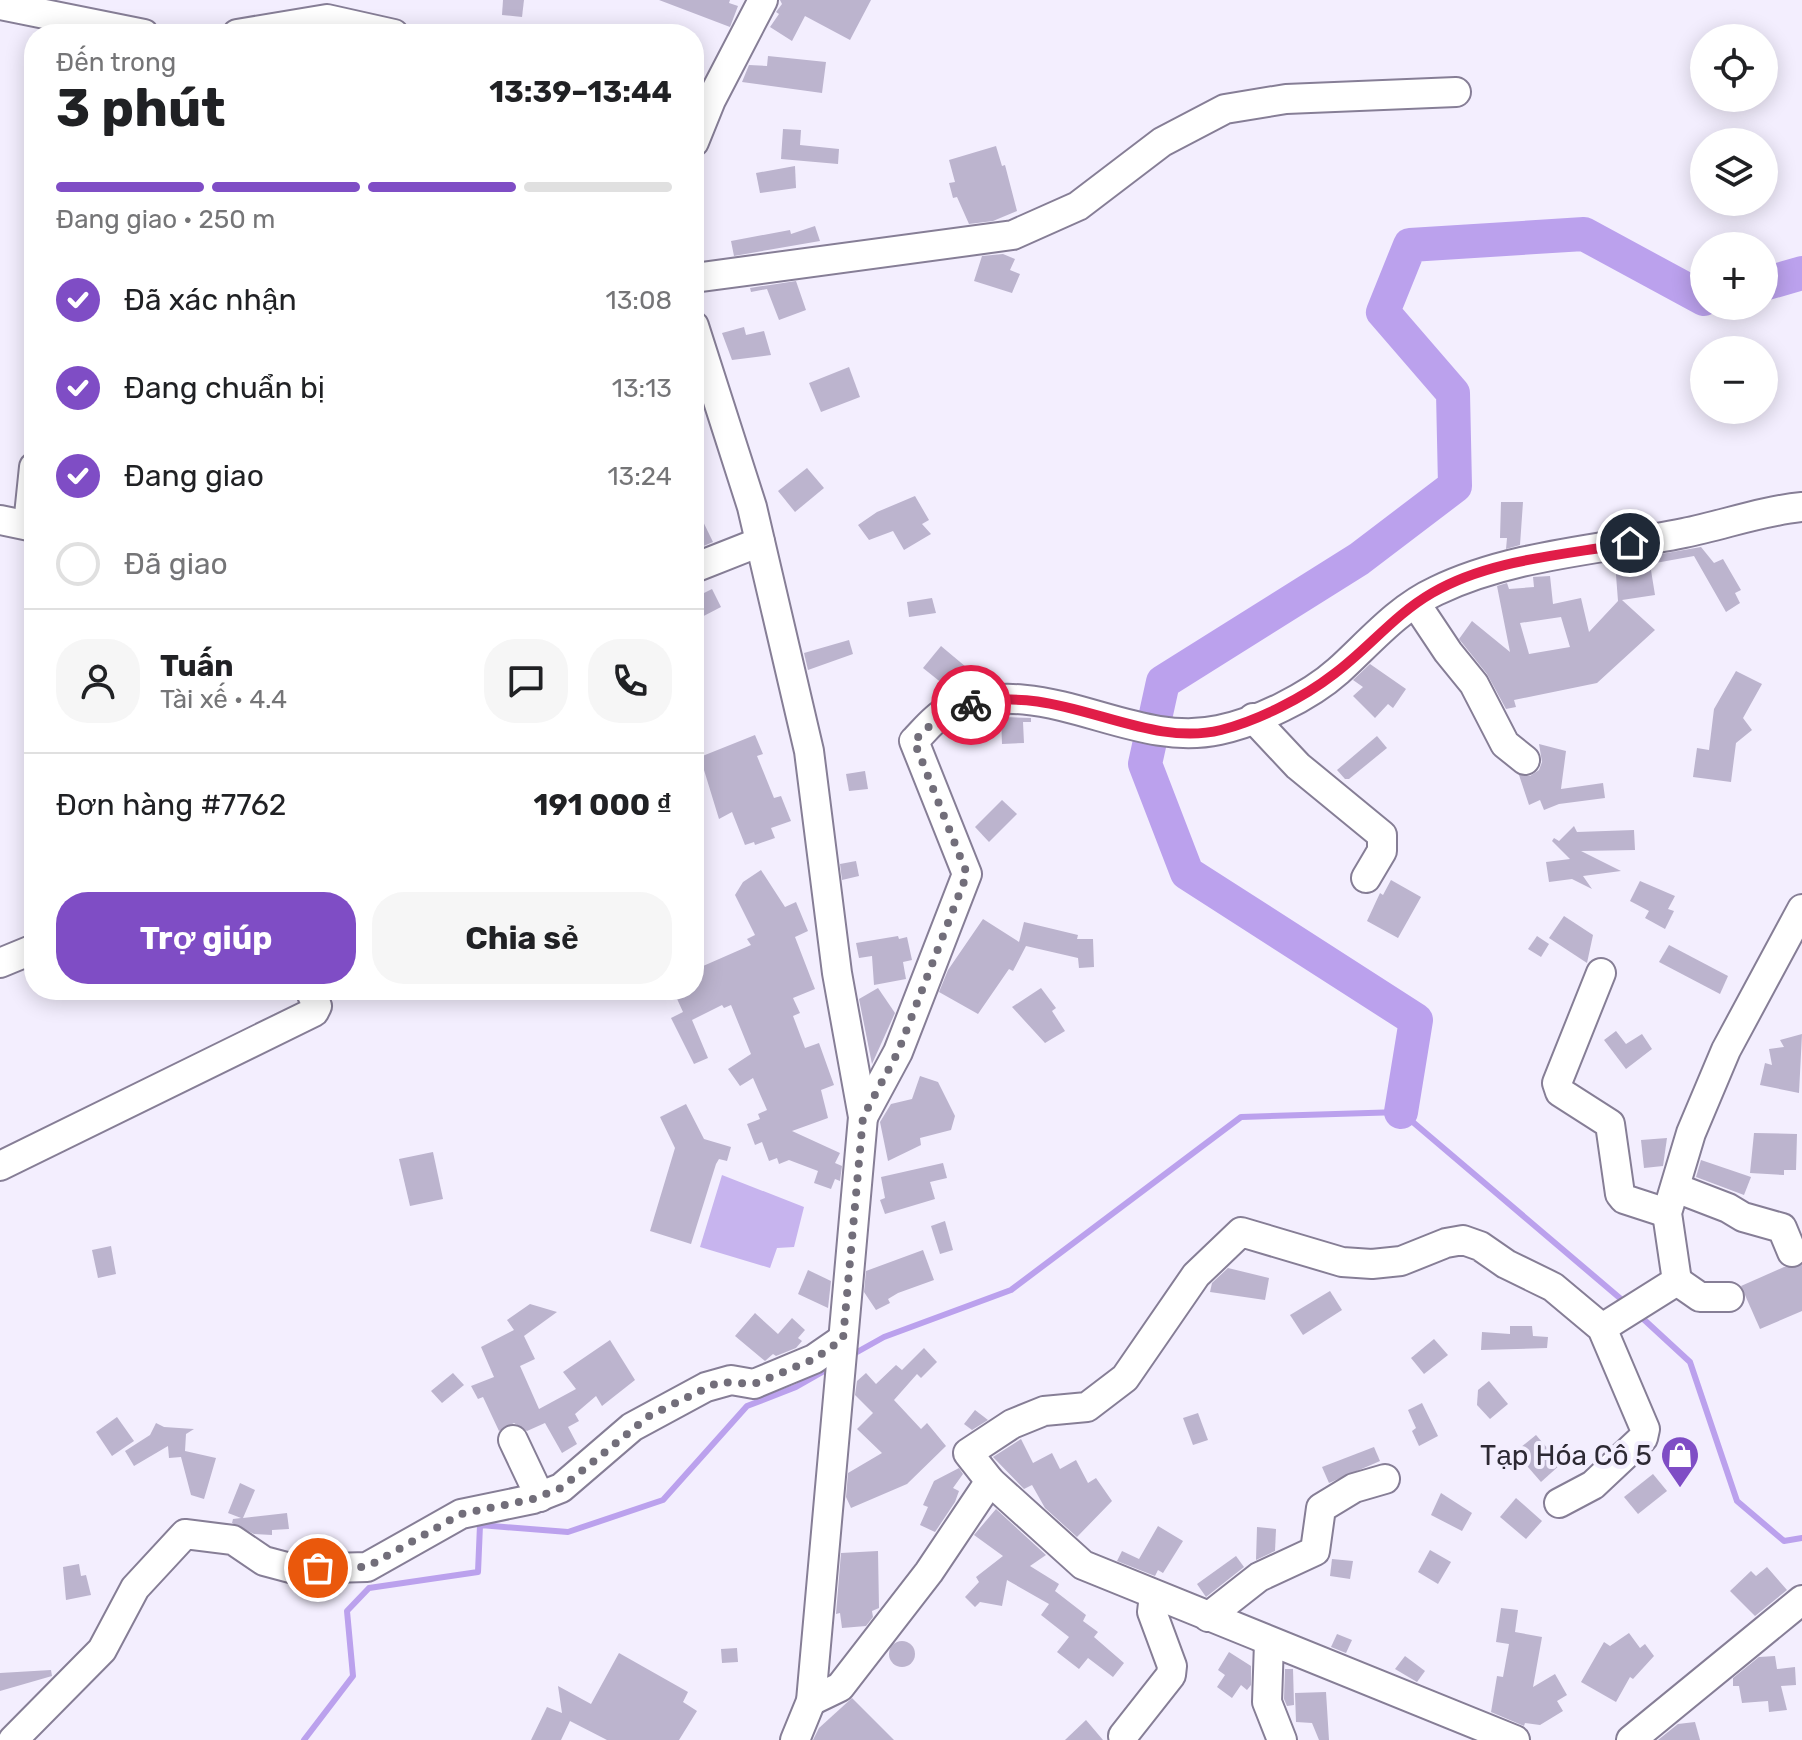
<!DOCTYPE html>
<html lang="vi">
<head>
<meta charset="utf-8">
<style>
  body { margin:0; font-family:Rubik,sans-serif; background:#f6f6f6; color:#202124; height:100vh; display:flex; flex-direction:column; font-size:30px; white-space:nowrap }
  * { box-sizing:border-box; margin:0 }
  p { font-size:26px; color:#757577 }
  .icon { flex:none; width:44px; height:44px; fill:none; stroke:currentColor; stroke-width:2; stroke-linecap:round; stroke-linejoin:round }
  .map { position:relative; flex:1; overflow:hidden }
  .details { position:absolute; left:24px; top:24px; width:680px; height:976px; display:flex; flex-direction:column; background:#fff; border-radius:32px; box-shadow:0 4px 20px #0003 }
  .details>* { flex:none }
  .fabs { position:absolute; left:1690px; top:24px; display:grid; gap:16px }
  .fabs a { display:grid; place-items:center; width:88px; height:88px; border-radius:50%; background:#fff; box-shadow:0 4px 20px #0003; font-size:40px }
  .pin { position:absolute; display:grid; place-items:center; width:68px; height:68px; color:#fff; margin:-34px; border:4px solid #fff; border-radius:50%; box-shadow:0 2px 8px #0007 }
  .courier { position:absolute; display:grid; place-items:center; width:80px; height:80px; margin:-40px; border:6px solid #e11d48; border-radius:50%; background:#fff; color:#222; box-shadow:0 2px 10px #0007 }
  .head em { font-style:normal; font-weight:700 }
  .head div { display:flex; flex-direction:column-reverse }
  .head { display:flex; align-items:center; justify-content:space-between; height:136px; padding:0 32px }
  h1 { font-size:52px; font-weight:700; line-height:60px }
  .bar { display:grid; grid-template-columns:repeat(4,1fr); gap:12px 8px; align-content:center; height:96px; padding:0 32px }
  .bar i { height:10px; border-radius:6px; background:#e0e0e0 }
  .bar .selected { background:#7f4dc5 }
  .bar p { grid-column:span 4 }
  .line { display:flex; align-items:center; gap:20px; padding:0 32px; border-top:2px solid #e0e0e0 }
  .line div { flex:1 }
  .round { display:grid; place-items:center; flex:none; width:84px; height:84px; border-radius:32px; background:#f6f6f6 }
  ol { padding:0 32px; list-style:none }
  li { display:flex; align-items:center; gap:24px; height:88px }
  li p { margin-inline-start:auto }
  li .icon { padding:8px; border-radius:50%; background:#7f4dc5; color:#fff; stroke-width:4 }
  li:last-child { color:#757577 }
  li i { width:44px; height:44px; border:4px solid #e0e0e0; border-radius:50% }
  .primary-button { display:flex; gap:16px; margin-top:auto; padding:16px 32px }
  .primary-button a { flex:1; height:92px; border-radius:32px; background:#7f4dc5; color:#fff; font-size:32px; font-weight:700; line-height:92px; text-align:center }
  .primary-button a+a { background:#f6f6f6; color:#202124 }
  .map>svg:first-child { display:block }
</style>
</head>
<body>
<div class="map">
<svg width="1802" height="1740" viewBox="0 0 1802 1740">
  <rect width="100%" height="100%" fill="#f3eefe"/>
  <path fill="#c7b4ee" d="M722,1175L804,1207L794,1247L777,1248L770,1268L700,1247Z"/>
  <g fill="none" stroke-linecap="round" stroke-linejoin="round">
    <g stroke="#bba1ed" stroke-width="6">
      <path d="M1639,1315L1690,1362L1737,1501L1784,1541L1802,1538"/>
      <path d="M850,1356L884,1337L1011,1290L1241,1117L1401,1112L1628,1305"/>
      <path d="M304,1740L353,1676L347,1611L369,1588L478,1572L480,1525L568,1532L663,1500L747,1406L796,1387L833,1366"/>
    </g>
    <g stroke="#bba1ed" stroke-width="34">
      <path d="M1764,284L1802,273"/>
      <path d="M1401,1112L1416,1020L1187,873L1145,764L1163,682L1359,559L1455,486L1453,393L1383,312L1410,245L1584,234L1704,299"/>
    </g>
  </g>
  <g fill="#bcb4ce" fill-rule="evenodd">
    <path d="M503,0H524L522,17L502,15Z"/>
    <path d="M659,0H730L729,3L738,6L730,27Z"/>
    <path d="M780,0H871L850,40L805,16L792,41L770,27L779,14L776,12L782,4Z"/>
    <path d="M768,56L826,62L822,93L742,82L749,65L767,66Z"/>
    <path d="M783,129L801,130L800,145L839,149L838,164L781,159Z"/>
    <path d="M996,146L1002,166L1005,165L1017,211L993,221L969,224L957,197L953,198L949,183L955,182L949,160Z"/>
    <path d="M795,166L796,188L760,193L756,173Z"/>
    <path d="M815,226L820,241L734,256L731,241L790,230L791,234Z"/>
    <path d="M1003,254L1015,259L1010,270L1020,274L1012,293L974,281L982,256Z"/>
    <path d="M796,281L806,310L779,320L767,289L751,292L750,288Z"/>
    <path d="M744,327L746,335L764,331L771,355L732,360L722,333Z"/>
    <path d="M849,367L860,397L821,412L809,383Z"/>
    <path d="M807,468L824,488L795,512L778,491Z"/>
    <path d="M915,496L929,520L922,524L931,534L904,550L893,531L869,540L858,525L877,512Z"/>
    <path d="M1501,502H1523L1520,545L1506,549L1507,538H1500Z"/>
    <path d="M694,503L713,542L694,550Z"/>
    <path d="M1701,547L1714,563L1723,559L1741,590L1735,593L1740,603L1726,612L1694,556L1650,564L1655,595L1622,600L1655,630L1597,683L1514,700L1516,707L1506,709L1487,674L1459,639L1472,621L1510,652L1497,586L1507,583L1509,589L1534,587L1533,577L1550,576L1553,604L1581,598L1589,632L1618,601L1615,562ZM1561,617L1570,647L1529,654L1520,623Z"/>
    <path d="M712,589L721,607L694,621V598Z"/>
    <path d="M932,598L936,613L909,617L907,602Z"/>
    <path d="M849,640L853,654L808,670L804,653Z"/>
    <path d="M941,646L966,667L948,688L923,668Z"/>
    <path d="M1370,664L1406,689L1393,708L1388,704L1375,718L1353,696L1363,687L1353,680Z"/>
    <path d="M1736,671L1762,684L1743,718L1752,730L1736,743L1731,782L1693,777L1697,748L1709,750L1714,709Z"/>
    <path d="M1001,717L1031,718V722H1023L1024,743L1002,744Z"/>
    <path d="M755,735L763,754L757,756L774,798L781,796L791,821L771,828L775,838L755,845L754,842L745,845L732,812L719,819L700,757Z"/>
    <path d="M1377,736L1387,748L1349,779H1345L1337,770Z"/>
    <path d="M1539,744L1566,751L1561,789L1603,783L1605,798L1559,804L1544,810L1540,800L1529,805L1519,775L1530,776L1539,770L1542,762Z"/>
    <path d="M865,771L868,789L849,791L846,774Z"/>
    <path d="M1002,800L1017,814L989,842L975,827Z"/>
    <path d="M1574,826L1577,832L1634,830L1635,850L1581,851L1621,871L1583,876L1592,889L1572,879L1549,882L1546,862L1570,859L1552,841L1554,838L1559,841Z"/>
    <path d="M856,861L859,876L842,880L840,864Z"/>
    <path d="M761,870L785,907L796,902L808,931L795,937L815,989L793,998L800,1013L793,1016L805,1048L819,1043L834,1085L821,1090L828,1118L792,1131L840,1153L835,1163L842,1166L840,1181L835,1179L831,1189L814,1183L818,1171L789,1160L779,1164L777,1158L769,1161L762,1142L755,1145L747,1124L760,1119L758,1114L767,1110L753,1078L740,1086L728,1069L751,1054L731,1005L724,1008L722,1005L692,1020L708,1058L694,1064L671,1018L683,1012L673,990H694V970L751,945L747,939L755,935L735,895L743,882Z"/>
    <path d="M1391,880L1421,897L1398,938L1367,921L1380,893L1383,895Z"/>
    <path d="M1640,881L1675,896L1668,909L1674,911L1665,929L1645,918L1649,911L1630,901Z"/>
    <path d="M1564,916L1593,935L1587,963L1549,938Z"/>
    <path d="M983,919L1019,942L1024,922L1078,935L1077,939H1093L1094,967L1079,968L1078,958L1026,946L1013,971L1009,969L978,1014L939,992L948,970Z"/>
    <path d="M898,936L899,939L907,937L912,960L903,962L906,979L874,985L872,956L859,958L856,943Z"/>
    <path d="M1537,936L1549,944L1541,957L1528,949Z"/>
    <path d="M1669,945L1728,976L1720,994L1659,962Z"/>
    <path d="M878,988L895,1013L872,1064L859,999Z"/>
    <path d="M1041,988L1056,1008L1052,1011L1065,1031L1045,1043L1012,1007Z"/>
    <path d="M1616,1031L1626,1044L1642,1034L1652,1049L1626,1069L1604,1040Z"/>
    <path d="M1802,1034L1799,1093L1760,1085L1765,1063L1772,1065L1769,1049L1784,1047L1780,1040Z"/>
    <path d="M920,1076L938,1082L955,1116L951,1130L920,1138L921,1145L888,1161L880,1122L891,1104L912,1099Z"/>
    <path d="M686,1104L704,1139L731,1147L727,1161L719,1159L716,1164L691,1244L650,1231L675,1148L660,1117Z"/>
    <path d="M1754,1133L1797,1134L1796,1170H1784V1175L1750,1173Z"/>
    <path d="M1667,1138L1663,1166L1644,1168L1641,1140Z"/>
    <path d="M433,1152L443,1199L410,1206L399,1159Z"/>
    <path d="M1701,1160L1751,1177L1744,1195L1696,1177Z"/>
    <path d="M943,1163L947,1178L930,1182L935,1199L885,1214L880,1200L885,1198L881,1177Z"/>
    <path d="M945,1221L953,1250L940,1254L931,1226Z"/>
    <path d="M111,1246L116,1274L98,1278L92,1250Z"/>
    <path d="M923,1250L934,1280L898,1293L888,1299L890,1303L876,1310L864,1292L866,1271Z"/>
    <path d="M1802,1265V1311L1760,1329L1741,1286L1784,1267Z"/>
    <path d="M1228,1268L1269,1278L1265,1300L1210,1292L1212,1283Z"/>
    <path d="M808,1270L831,1281L828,1308L798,1294Z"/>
    <path d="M1330,1291L1342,1310L1303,1335L1290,1315Z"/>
    <path d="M530,1304L557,1312L524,1336L535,1359L520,1366L539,1409L576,1389L563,1372L610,1340L635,1380L602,1406L596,1396L575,1414L579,1421L568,1427L577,1444L562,1453L545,1423L527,1431L514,1423L499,1431L483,1397L478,1399L471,1386L494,1377L481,1347L514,1330L507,1320Z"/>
    <path d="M755,1313L778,1334L792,1318L805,1330L798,1338L802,1341L796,1348L776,1356L773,1354L765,1361L735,1336Z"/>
    <path d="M1510,1326H1532L1533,1336L1548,1337L1547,1348L1481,1350L1482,1332L1510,1334Z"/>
    <path d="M1434,1339L1448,1355L1424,1374L1411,1358Z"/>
    <path d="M924,1348L937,1362L921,1378L917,1374L894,1400L921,1429L927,1423L946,1446L907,1484L851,1508L846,1497L848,1473L882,1453L857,1429L873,1413L855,1395L857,1381L866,1373L876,1384L896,1365L902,1370Z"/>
    <path d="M453,1373L464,1385L442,1403L431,1391Z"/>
    <path d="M1489,1381L1508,1404L1490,1419L1477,1405L1478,1390Z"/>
    <path d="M1422,1403L1438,1436L1419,1446L1412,1431L1416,1428L1408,1410Z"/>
    <path d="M975,1410L988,1420L972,1430L964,1424Z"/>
    <path d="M1198,1413L1208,1440L1193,1445L1183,1418Z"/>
    <path d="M117,1417L134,1441L112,1456L96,1432Z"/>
    <path d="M156,1423L164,1427L194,1429L186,1434L185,1451L216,1458L204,1499L191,1495L181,1457L169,1458L168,1446L134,1466L125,1451L150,1435Z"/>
    <path d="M1536,1435L1561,1464L1541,1482L1515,1452Z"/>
    <path d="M1021,1439L1033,1463L1052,1453L1060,1469L1076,1460L1088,1483L1096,1478L1112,1501L1077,1537L1045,1508L1032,1485L1024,1489L993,1457Z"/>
    <path d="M1374,1447L1380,1461L1329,1483L1322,1467Z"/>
    <path d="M959,1468L963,1474L953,1488L959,1491L955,1502L935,1532L920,1525L928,1507L923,1505L934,1481Z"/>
    <path d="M1653,1474L1667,1491L1638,1514L1624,1497Z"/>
    <path d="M240,1483L255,1490L243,1518L287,1513L289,1529L272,1530V1535L254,1534L232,1523L233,1519L241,1518L228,1513Z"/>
    <path d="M1441,1493L1472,1513L1462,1531L1431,1515Z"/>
    <path d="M1516,1498L1542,1521L1526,1539L1500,1517Z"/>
    <path d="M996,1509L1046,1555L1030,1566L1059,1584L1055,1591L1086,1615L1083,1621L1098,1632L1094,1637L1124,1663L1113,1677L1088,1658L1079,1669L1057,1652L1069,1637L1041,1615L1049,1604L1007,1580L1002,1606L980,1602L975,1607L965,1597L979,1582L976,1577L1003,1556L974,1535Z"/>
    <path d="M1158,1526L1183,1541L1163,1573L1158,1570L1155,1576L1117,1561L1122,1551L1139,1559Z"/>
    <path d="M1257,1527L1276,1529L1275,1551L1256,1560Z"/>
    <path d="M1430,1550L1451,1562L1438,1584L1418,1572Z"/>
    <path d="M878,1551L879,1608L872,1611L873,1617L866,1626L842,1628L840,1613L836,1614L841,1553Z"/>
    <path d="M1236,1556L1244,1567L1206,1597L1197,1584Z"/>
    <path d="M1332,1559L1353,1561L1350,1579L1330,1576Z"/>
    <path d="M79,1564L81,1576L86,1575L91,1595L66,1600L63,1567Z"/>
    <path d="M1767,1567L1787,1590L1755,1616L1730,1591L1751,1571L1756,1576Z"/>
    <path d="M1501,1608L1518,1610L1515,1632L1542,1637L1533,1687L1555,1674L1567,1695L1557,1701L1563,1711L1540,1725L1525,1723L1524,1726L1491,1712L1497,1676L1503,1677L1509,1644L1496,1642Z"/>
    <path d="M1629,1633L1640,1648L1645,1644L1654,1656L1633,1679L1630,1677L1616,1702L1581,1682L1604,1642L1610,1646Z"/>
    <path d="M1337,1634L1352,1640L1346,1653L1331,1647Z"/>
    <circle cx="902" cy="1654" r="13"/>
    <path d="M737,1648L738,1662L722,1663L721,1649Z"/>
    <path d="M1229,1652L1251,1666V1685L1247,1690L1241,1685L1232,1698L1217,1687L1225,1675L1218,1670Z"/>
    <path d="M619,1653L688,1692L683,1702L697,1711L679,1740H607L570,1721L561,1740H531L547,1707L562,1713L558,1686L591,1704Z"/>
    <path d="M1405,1656L1425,1671L1417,1682L1395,1669Z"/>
    <path d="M1775,1656L1777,1669L1795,1667L1796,1685L1781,1686L1787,1710L1769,1712L1768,1701L1742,1703L1739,1686H1733V1678L1759,1657Z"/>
    <path d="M1285,1669H1293L1294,1705L1287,1706L1284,1699Z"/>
    <path d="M51,1670L52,1676L0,1691V1673Z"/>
    <path d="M1326,1692L1329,1740H1319L1312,1723L1296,1722L1295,1693Z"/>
    <path d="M852,1698L894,1740H813L819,1728Z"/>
    <path d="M1086,1720L1103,1740H1065Z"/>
    <path d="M1695,1722L1700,1740H1658L1678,1724Z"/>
  </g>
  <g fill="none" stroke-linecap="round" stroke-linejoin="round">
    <defs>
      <g id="minor">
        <path d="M0,5L144,34"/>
        <path d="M237,34L327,19L394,34"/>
        <path d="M694,142L711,100L763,0"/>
        <path d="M694,278L1013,235L1078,206L1162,142L1225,109L1286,99L1456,92"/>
        <path d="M694,326L752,507L809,751L837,973L863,1117L811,1701L795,1740"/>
        <path d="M0,520L34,527"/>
        <path d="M28,525L34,467"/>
        <path d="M694,568L760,542"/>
        <path d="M1416,604L1448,652L1474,684L1505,744L1525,760"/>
        <path d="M1253,718L1298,766L1382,835V851L1366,878"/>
        <path d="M0,963L34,949"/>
        <path d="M1601,973L1557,1083L1560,1092L1610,1124L1620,1194L1624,1199L1667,1213"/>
        <path d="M863,1117L898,1052L967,874L914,741C923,732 934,718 945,712C1043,668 1127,750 1219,730C1257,722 1309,697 1338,671C1369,643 1397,609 1436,591C1513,554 1602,550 1684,533C1724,525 1761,511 1802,507"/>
        <path d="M0,1166L314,1012L317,1006L310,990"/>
        <path d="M1676,1188L1728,1208L1743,1217L1782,1228L1792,1252"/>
        <path d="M1677,1281L1700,1297H1729"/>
        <path d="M1602,1328L1677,1281L1667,1213L1691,1133L1726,1050L1802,909"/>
        <path d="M513,1440L540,1497"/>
        <path d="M1208,1617L1259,1577L1315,1551L1321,1508L1354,1488L1385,1479"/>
        <path d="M1269,1642L1267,1702L1282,1740"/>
        <path d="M811,1701L840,1687L929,1572L990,1481"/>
        <path d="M1123,1736L1171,1675L1172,1666L1152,1612L1154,1595"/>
        <path d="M13,1740L102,1650L135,1588L185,1534L233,1540L264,1561L294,1569L367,1567L461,1514L533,1499L561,1488L632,1427L706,1387L731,1380L754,1384L814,1359L843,1339"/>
        <path d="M1515,1740L1083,1565L990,1481L968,1453L1012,1424L1044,1411L1087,1407L1125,1378L1196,1275L1241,1232L1342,1262L1372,1264L1401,1261L1446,1243L1463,1240L1480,1246L1506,1264L1553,1287L1602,1328L1645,1429L1643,1438L1593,1485L1559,1503"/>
        <path d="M1631,1740L1802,1600"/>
      </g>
    </defs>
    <use href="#minor" stroke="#867e96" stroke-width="32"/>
    <use href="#minor" stroke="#fff" stroke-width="28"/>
  </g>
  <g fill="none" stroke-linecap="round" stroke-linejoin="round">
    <path stroke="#726e7a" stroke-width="8" stroke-dasharray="0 14.4" d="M318,1568L367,1567L461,1514L533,1499L561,1488L649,1416L719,1382L754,1384L774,1376L814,1359L843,1339L863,1117L898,1052L967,874L914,741L943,713L971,705"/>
    <path stroke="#e11d48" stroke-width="10" d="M971,705C1057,680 1141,750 1221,730C1259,720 1303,698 1334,674C1369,648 1394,615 1432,593C1490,559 1565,555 1630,543"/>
  </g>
  <defs>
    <symbol id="shop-pin" viewBox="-11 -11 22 30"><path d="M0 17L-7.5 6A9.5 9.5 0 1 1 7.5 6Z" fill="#7f4dc5" stroke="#f3eefe"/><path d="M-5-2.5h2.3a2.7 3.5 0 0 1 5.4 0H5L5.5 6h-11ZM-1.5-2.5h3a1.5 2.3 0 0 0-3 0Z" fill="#fff"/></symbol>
  </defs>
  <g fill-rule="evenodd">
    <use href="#shop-pin" x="1658" y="1433" width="44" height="60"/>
  </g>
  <g text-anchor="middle" stroke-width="8" stroke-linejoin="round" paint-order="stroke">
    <g font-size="28" fill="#2d2933" stroke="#f3eefe" text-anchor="end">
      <text x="1652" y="1465">Tạp Hóa Cô 5</text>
    </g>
  </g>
</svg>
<div class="fabs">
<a><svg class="icon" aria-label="locate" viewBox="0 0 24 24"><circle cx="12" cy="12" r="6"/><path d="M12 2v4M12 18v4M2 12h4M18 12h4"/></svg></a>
<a><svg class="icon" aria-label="layers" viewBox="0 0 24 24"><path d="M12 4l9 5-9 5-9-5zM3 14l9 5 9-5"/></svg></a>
<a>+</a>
<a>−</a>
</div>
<div class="pin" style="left:318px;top:1568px;background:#ea580c"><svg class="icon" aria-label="bag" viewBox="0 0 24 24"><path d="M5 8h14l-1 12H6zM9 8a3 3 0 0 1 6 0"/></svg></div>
<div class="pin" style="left:1630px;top:543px;background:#1f2937"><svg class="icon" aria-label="home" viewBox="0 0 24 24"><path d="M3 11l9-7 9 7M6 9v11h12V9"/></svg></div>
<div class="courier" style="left:971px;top:705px"><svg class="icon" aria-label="bike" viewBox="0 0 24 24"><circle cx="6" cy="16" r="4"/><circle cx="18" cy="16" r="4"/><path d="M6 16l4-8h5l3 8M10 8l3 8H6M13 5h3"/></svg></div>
<section class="details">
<div class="head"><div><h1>3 phút</h1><p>Đến trong</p></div><em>13:39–13:44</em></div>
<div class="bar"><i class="selected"></i><i class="selected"></i><i class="selected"></i><i></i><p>Đang giao · 250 m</p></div>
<ol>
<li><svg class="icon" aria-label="check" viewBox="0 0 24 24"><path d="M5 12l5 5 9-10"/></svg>Đã xác nhận<p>13:08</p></li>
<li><svg class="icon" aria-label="check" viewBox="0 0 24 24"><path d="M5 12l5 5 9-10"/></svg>Đang chuẩn bị<p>13:13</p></li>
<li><svg class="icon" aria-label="check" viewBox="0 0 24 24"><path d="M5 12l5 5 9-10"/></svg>Đang giao<p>13:24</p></li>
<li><i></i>Đã giao</li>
</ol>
<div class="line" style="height:144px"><a class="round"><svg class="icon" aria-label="person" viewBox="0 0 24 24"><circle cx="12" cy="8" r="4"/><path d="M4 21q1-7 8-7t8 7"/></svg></a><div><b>Tuấn</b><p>Tài xế · 4.4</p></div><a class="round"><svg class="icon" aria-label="chat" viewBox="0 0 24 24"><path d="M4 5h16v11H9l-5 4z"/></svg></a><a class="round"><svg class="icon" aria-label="phone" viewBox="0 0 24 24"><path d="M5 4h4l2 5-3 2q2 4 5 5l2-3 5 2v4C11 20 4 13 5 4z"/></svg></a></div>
<div class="line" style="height:104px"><div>Đơn hàng #7762</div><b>191 000 ₫</b></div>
<div class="primary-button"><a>Trợ giúp</a><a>Chia sẻ</a></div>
</section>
</div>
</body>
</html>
